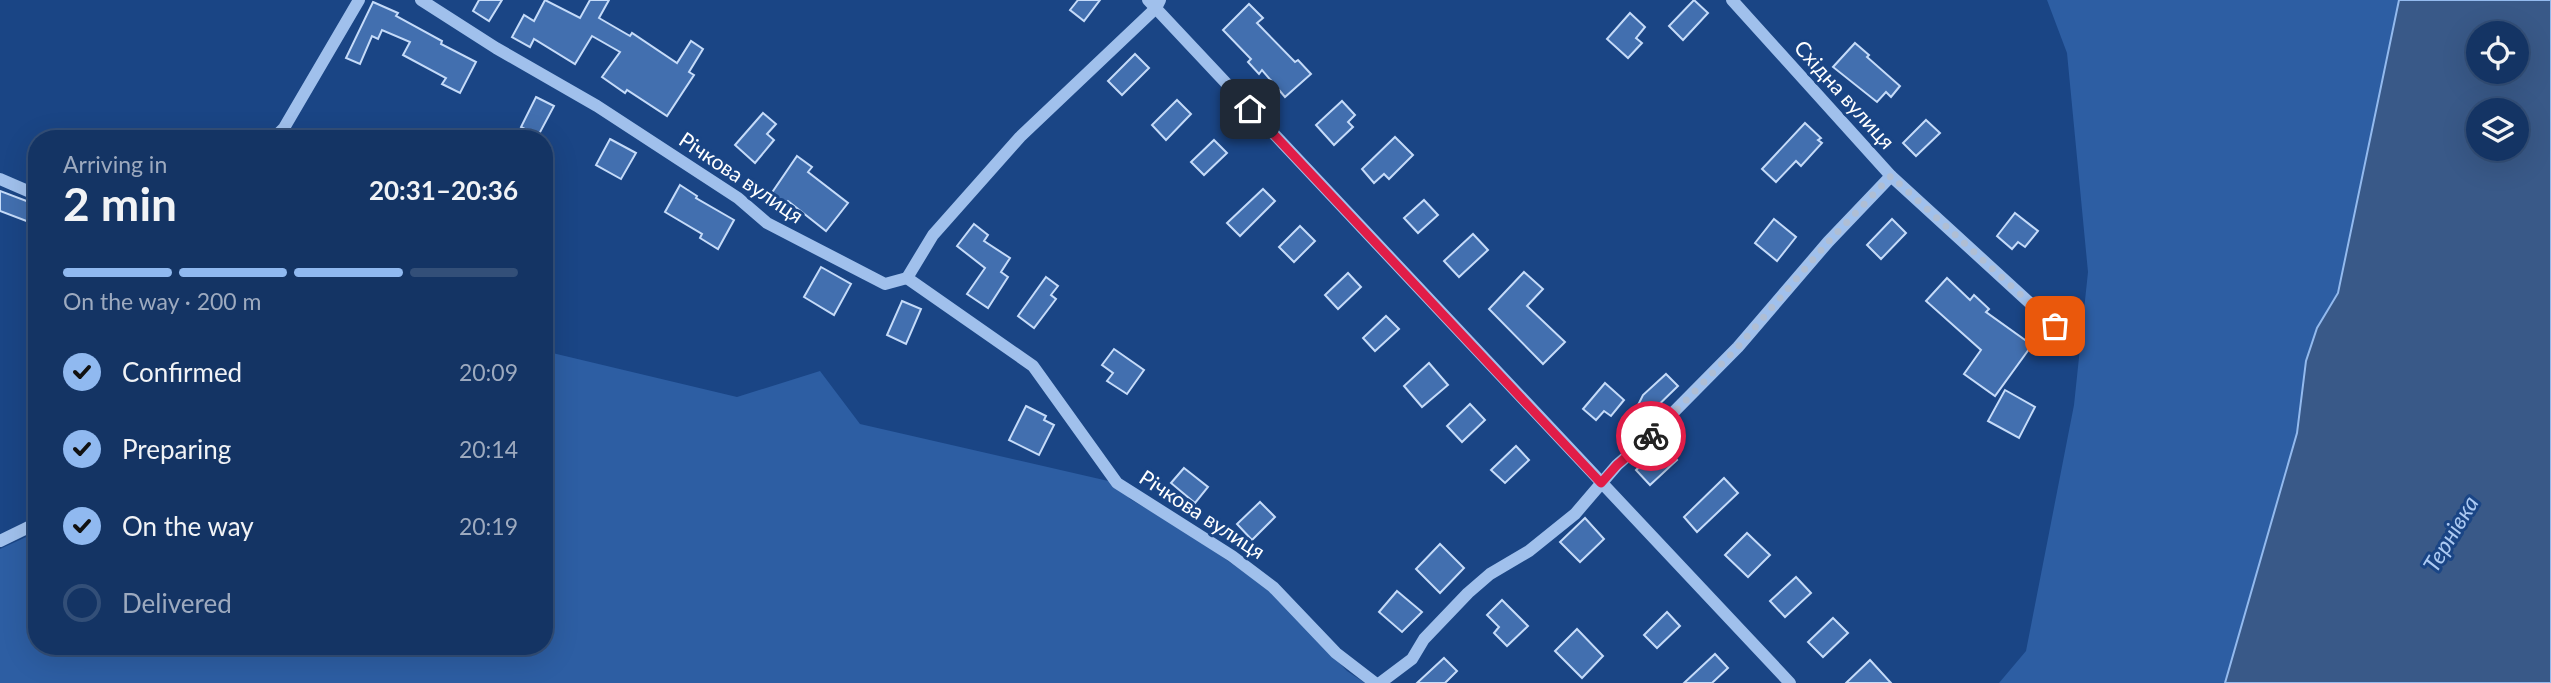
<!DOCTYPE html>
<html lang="en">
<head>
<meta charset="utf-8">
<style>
  body { margin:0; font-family:Lato,sans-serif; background:#213f6d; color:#f1f3f6; height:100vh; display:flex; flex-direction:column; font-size:26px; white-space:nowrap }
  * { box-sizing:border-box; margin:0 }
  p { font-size:23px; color:#9daabf }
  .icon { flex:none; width:38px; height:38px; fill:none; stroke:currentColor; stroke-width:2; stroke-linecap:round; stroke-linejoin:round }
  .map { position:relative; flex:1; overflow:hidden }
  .details { position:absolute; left:28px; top:130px; width:525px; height:525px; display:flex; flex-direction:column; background:#143464; border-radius:28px; box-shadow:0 7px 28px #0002,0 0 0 2px #334f78 }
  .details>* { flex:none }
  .buttons { position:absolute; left:2466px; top:21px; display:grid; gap:14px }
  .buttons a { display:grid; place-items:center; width:63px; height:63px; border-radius:50%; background:#143464; box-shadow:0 7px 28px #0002,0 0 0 2px #334f78; font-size:35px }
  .pin { position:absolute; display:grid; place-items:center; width:60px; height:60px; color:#fff; margin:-30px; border-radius:14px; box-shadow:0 4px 10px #0006 }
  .courier { position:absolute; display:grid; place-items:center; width:70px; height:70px; margin:-35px; border:5px solid #e11d48; border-radius:50%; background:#fff; color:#222; box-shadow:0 2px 9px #0007 }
  .overview em { font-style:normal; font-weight:700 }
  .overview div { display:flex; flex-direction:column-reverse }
  .overview { display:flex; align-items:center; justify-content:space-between; height:119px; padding:0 35px }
  h1 { font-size:46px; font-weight:700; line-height:52px }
  .bar { display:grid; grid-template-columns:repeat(4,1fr); gap:10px 7px; align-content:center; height:84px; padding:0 35px }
  .bar i { height:9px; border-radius:5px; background:#334f78 }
  .bar .current { background:#90b9f0 }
  .bar p { grid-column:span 4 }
  ol { padding:0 35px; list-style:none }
  li { display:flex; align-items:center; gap:21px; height:77px }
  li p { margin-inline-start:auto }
  li .icon { padding:7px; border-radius:50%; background:#90b9f0; color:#111; stroke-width:4 }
  li:last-child { color:#9daabf }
  li i { width:38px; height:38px; border:4px solid #334f78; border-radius:50% }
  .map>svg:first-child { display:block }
</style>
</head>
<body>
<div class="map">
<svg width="2551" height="683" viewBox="0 0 2551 683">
  <rect width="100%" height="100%" fill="#1a4585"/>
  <g fill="#2d5ea3">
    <path d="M2047,0H2399L2338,293L2317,328L2306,361L2297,433L2225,683H1999L2026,651L2074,405L2088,272L2067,53Z"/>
    <path d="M544,351L737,397L820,371L860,424L1117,483L1130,499L1190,534L1272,592L1347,671L1365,683H0V549L37,532V646H544Z"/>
  </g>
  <path fill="#395988" stroke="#93baee" stroke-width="2" fill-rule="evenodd" d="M2399,0H2551V683H2225L2297,433L2306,361L2317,328L2338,293ZM2478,33H2516V72H2478ZM2478,110H2516V149H2478Z"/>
  <g fill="#426faf" stroke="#c5dbf9" stroke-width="2">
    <path d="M479,0H502L489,21L473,11Z"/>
    <path d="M545,0L580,18L590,0H609L599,18L630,36L632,33L677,63L691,41L703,49L689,72L694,75L667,116L627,90L625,93L602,77L620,52L592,36L575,64L534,39L530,47L512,37L524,15L534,21Z"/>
    <path d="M1078,0H1100L1084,21L1070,10Z"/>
    <path d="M1694,0L1708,13L1683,40L1669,26Z"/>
    <path d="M373,2L398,13L396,16L442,41L441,44L476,62L460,93L442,84L446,78L403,55L410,42L382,30L378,39L372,36L360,64L346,58Z"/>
    <path d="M1249,4L1263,18L1257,23L1295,62L1298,60L1311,74L1285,97L1262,70L1259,74L1248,62L1251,59L1223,30Z"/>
    <path d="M1630,13L1645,27L1636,38L1642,43L1628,58L1607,39Z"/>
    <path d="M1855,43L1869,55L1867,57L1900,86L1891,97L1886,92L1877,102L1833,67Z"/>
    <path d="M1135,54L1149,68L1122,95L1108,81Z"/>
    <path d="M536,97L554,106L538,136L521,127Z"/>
    <path d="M1177,100L1191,114L1166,140L1152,125Z"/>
    <path d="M1342,101L1355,115L1348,122L1353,127L1334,145L1316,125Z"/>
    <path d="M763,113L776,124L767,134L774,140L755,163L735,145Z"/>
    <path d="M1926,120L1940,133L1916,156L1903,143Z"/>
    <path d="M1805,123L1821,138L1818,140L1822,143L1801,166L1796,161L1776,182L1762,169Z"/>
    <path d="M1395,137L1413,155L1389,179L1384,174L1374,183L1362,169Z"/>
    <path d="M610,139L636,153L621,179L596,165Z"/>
    <path d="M1214,140L1227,153L1204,175L1191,162Z"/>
    <path d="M797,156L812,167L808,172L848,203L826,231L788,201L785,204L771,194Z"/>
    <path d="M680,185L697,196L696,198L734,220L718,249L700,238L702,234L665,212Z"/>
    <path d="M1263,189L1275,201L1240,236L1227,223Z"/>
    <path d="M0,191L37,205V225L0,211Z"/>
    <path d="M1424,200L1438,215L1418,233L1404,218Z"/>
    <path d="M2015,213L2038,231L2025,247L2018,242L2012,249L1997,236Z"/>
    <path d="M1774,219L1796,237L1777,261L1755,243Z"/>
    <path d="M1892,219L1906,233L1881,259L1867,245Z"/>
    <path d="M974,224L988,235L984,241L1010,258L1001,272L1008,277L988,308L967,294L985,268L957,246Z"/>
    <path d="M1300,226L1315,241L1294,262L1279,247Z"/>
    <path d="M1473,234L1488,250L1459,277L1444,261Z"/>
    <path d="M821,267L851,284L834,315L804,297Z"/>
    <path d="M1524,272L1543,289L1527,306L1565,342L1543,364L1489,309Z"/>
    <path d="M1348,273L1361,287L1338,309L1325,295Z"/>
    <path d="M1046,277L1058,286L1051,295L1056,299L1034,328L1018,316Z"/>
    <path d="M1947,278L1970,300L1974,295L1989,309L1986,312L2032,345L1995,396L1964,374L1981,350L1926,301Z"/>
    <path d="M902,301L921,309L906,344L887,335Z"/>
    <path d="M1386,316L1399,329L1375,351L1363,338Z"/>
    <path d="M1114,349L1144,370L1127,394L1107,381L1113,373L1102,365Z"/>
    <path d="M1429,363L1448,385L1422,407L1404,386Z"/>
    <path d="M1666,374L1678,386L1645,418L1636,409L1643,395Z"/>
    <path d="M1605,383L1624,400L1611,416L1604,411L1596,420L1583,409Z"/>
    <path d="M2005,390L2035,407L2019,438L1988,421Z"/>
    <path d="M1470,404L1485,420L1462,442L1447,426Z"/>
    <path d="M1026,406L1046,416L1044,420L1054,425L1039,455L1009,440Z"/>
    <path d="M1663,444L1677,460L1650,485L1636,470Z"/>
    <path d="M1516,446L1529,460L1505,483L1491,470Z"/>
    <path d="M1184,468L1208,487L1195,503L1171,483Z"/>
    <path d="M1724,478L1738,493L1697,532L1684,517Z"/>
    <path d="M1260,502L1275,517L1252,540L1237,524Z"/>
    <path d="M1585,518L1604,539L1580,562L1560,542Z"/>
    <path d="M1747,533L1770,555L1748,577L1725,555Z"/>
    <path d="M1440,544L1464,568L1440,593L1416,569Z"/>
    <path d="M1796,577L1811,593L1785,617L1770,601Z"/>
    <path d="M1397,591L1422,612L1402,632L1379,612Z"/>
    <path d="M1502,600L1528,626L1507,646L1494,633L1499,627L1487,615Z"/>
    <path d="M1667,612L1680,626L1657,648L1644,635Z"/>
    <path d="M1833,618L1848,633L1823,657L1808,642Z"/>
    <path d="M1577,629L1603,656L1582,678L1555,651Z"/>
    <path d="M1715,654L1728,668L1712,683H1684Z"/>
    <path d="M1444,658L1457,671L1445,683H1417Z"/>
    <path d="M1870,660L1891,683H1846Z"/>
  </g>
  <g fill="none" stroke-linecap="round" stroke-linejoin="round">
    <g stroke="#a0c0ec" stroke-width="12">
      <path d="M421,0L496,48L597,106L738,198L767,223L885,284L907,278L1033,366L1117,483L1232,556L1273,587L1336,653L1375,683"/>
      <path d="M1148,0L1790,683"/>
      <path d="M1732,0L1891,176L2055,326"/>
      <path d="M274,138L284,128L359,0"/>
      <path d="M0,179L37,195"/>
      <path d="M907,278L933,235L1020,137L1156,8L1160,0"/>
      <path d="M0,541L37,523"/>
      <path d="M1380,683L1412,659L1424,639L1468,593L1490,574L1529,551L1575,514L1617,465L1649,437L1738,347L1828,242L1891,176"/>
    </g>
  </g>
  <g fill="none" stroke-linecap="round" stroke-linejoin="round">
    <path stroke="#afbed4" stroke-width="7" stroke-dasharray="0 12.6" d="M1651,436L1738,347L1828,242L1891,176L2055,326"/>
    <path stroke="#e11d48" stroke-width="9" d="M1250,109L1601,483L1617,465L1651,436"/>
  </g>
  <g text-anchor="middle" stroke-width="6" stroke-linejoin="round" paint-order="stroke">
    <g font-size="21" fill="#fff" stroke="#1a4585">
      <text transform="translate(1844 95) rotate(48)" y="7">Східна вулиця</text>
      <text transform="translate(741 178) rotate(34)" y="7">Річкова вулиця</text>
      <text transform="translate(1202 515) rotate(33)" y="7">Річкова вулиця</text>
    </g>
    <g font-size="23" font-style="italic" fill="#accaf3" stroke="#1a4585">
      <text transform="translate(2451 534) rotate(-59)" y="8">Тернівка</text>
    </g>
  </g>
</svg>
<div class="buttons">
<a><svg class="icon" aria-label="locate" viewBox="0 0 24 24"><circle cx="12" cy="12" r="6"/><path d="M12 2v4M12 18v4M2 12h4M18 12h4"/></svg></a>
<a><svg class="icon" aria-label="layers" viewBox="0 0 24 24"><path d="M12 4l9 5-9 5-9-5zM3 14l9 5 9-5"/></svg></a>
</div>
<div class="pin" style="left:2055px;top:326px;background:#ea580c"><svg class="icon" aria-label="bag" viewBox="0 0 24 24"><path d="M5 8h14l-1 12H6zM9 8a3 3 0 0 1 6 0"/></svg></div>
<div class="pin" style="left:1250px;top:109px;background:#1f2937"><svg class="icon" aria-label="home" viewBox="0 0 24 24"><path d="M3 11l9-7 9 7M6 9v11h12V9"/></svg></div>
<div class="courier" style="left:1651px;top:436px"><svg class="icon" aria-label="bike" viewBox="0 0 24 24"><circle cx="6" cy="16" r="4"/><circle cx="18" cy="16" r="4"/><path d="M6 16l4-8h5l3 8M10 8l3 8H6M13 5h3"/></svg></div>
<section class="details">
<div class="overview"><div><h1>2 min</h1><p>Arriving in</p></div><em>20:31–20:36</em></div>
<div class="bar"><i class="current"></i><i class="current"></i><i class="current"></i><i></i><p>On the way · 200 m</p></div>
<ol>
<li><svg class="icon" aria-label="check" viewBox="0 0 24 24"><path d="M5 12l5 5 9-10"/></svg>Confirmed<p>20:09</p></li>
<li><svg class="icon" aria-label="check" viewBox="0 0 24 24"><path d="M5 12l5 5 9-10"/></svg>Preparing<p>20:14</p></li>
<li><svg class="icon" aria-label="check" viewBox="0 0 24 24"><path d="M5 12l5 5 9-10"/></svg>On the way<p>20:19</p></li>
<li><i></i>Delivered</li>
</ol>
</section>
</div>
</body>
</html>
